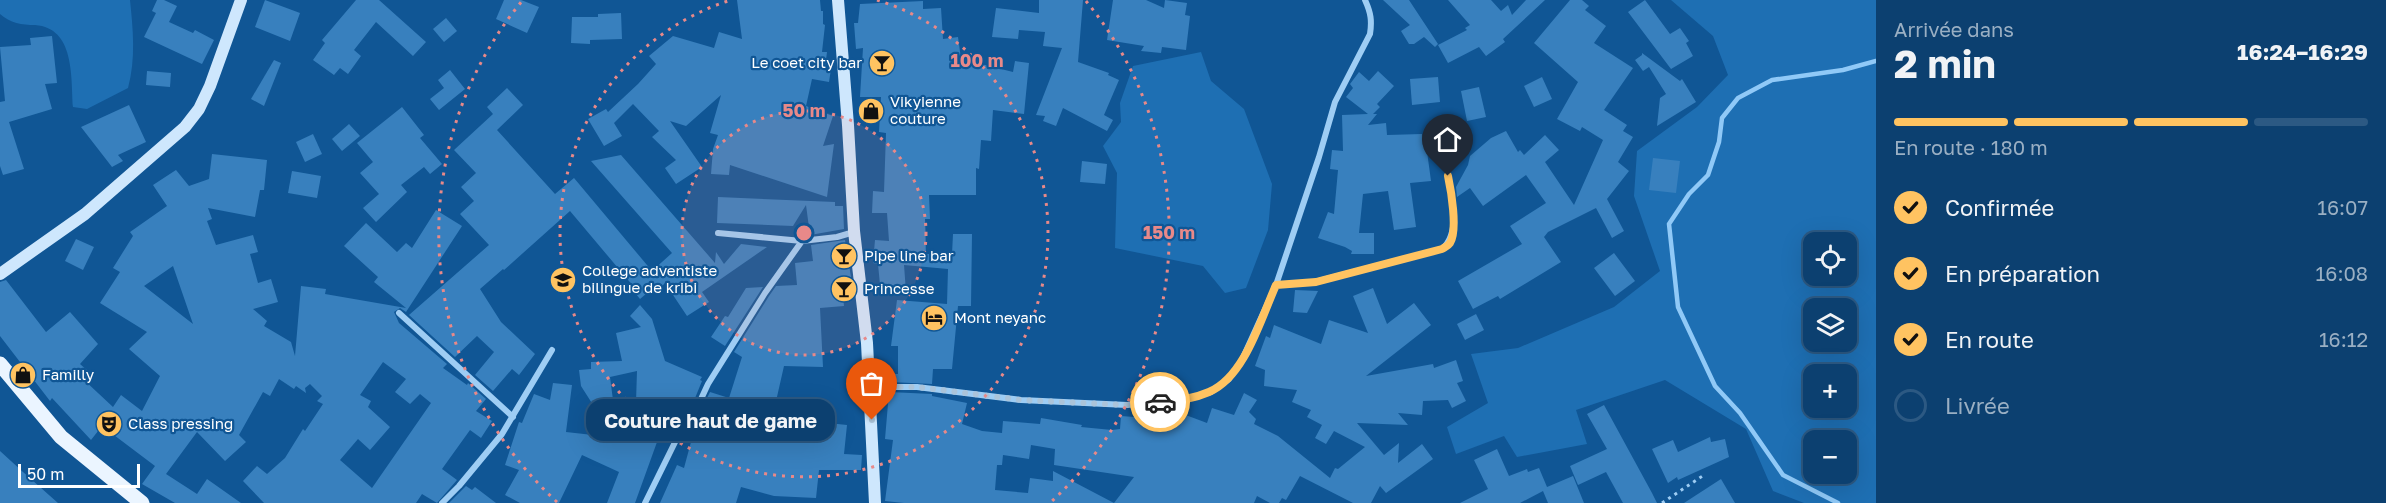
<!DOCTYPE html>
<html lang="fr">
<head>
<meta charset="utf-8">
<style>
  body { margin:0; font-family:"Golos Text",sans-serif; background:#154775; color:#f1f3f6; height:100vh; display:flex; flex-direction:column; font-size:22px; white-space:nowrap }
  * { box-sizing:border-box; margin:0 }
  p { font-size:20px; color:#9aafc3 }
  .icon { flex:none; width:33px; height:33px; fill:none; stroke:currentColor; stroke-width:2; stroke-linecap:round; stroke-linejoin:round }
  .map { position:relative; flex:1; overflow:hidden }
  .drawer { display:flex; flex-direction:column; background:#0c4070; width:510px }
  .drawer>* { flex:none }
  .fabs { position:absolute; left:1803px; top:232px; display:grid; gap:12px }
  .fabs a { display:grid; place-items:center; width:54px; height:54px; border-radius:12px; background:#0c4070; box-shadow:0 6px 24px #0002,0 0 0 2px #2c5983; font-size:30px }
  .scale { position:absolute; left:18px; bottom:15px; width:122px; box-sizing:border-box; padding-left:6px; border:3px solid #fff; border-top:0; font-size:16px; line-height:21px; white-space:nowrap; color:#fff; -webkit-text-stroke:4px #105695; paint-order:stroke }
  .pin { position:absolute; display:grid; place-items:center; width:51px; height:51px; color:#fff; margin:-62px -26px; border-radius:50% 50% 50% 0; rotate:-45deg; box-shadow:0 0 6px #0007 }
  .pin .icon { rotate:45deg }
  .courier { position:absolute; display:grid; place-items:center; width:60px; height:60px; margin:-30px; border:4px solid #ffc361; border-radius:50%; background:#fff; color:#222; box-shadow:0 2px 8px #0007 }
  .bubble { position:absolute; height:42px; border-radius:18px; background:#0c4070; box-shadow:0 6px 24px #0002,0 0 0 2px #2c5983; font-size:20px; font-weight:700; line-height:42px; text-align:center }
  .headline em { font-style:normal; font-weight:700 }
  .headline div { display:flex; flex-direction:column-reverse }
  .headline { display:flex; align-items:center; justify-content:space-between; height:102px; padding:0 18px }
  h1 { font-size:39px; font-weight:700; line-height:45px }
  .bar { display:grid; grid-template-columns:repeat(4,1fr); gap:9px 6px; align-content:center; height:72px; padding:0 18px }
  .bar i { height:8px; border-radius:4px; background:#2c5983 }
  .bar .current { background:#ffc361 }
  .bar p { grid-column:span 4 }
  ol { padding:0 18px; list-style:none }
  li { display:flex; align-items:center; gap:18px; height:66px }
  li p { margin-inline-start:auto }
  li .icon { padding:6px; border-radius:50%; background:#ffc361; color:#111; stroke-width:4 }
  li:last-child { color:#9aafc3 }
  li i { width:33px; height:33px; border:3px solid #2c5983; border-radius:50% }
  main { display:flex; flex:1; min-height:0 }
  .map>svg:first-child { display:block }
</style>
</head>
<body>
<main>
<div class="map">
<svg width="1876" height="503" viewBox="0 0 1876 503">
  <rect width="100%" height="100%" fill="#105695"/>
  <g fill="#1e6fb3" fill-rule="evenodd">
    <path d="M0,0H130C133,29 136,59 128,88L87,109L73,107C71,77 75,28 35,25C22,25 10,23 0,14Z"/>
    <path d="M1671,0H1876V503H1804L1773,491L1746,429L1665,380L1576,410L1587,444L1517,457L1504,436L1456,454L1447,427L1488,403L1471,354L1518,348L1614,307L1660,271L1634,196L1637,151L1697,107L1728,75L1713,36ZM1814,243H1846V276H1814ZM1814,309H1846V342H1814ZM1814,375H1846V408H1814ZM1814,441H1846V474H1814Z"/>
    <path d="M1201,52L1211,81L1244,109L1272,184L1268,230L1246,288L1225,293L1203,266L1115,248L1117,173L1103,146L1121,122L1120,103L1133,66Z"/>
  </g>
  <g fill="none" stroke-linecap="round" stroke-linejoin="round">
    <path stroke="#90c9f7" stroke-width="4.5" d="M1838,503L1783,475L1740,413L1715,386L1678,307L1669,224L1689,194L1708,175L1719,142L1722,118L1738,98L1772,80L1843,70L1876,61"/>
  </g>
  <g fill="#3880be" fill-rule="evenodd">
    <path d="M157,0H164L177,6L169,22L193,33L195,30L214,40L202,64L144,37L156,13L152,11Z"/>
    <path d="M265,0L300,13L290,41L255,27Z"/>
    <path d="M356,0H379L426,42L413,56L376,22L354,50L361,56L348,74L340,68L334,75L313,60L325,43L322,40Z"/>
    <path d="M504,0H521L539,7L527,33L496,19Z"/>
    <path d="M737,0H820L821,11H823V24L825,25L822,52H827L825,68L831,69L829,82L812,79L806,106L833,116L823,146L834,144L827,197L730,165L729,175L711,174L713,149L718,135L710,133L721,95L686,126L670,121L702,167L676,184L665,168L676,160L652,137L659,131L633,104L614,123L622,136L604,146L588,119L606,109L608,112L638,84L656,64L649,56L673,36L714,48L719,32L742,39Z"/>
    <path d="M1039,0H1083L1078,62L1109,73L1108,75L1119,80L1104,115L1113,120L1107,131L1063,108L1056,126L1043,121L1045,116L1036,115L1062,48L1043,46L1045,32L1019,30L1018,39L992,37L996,8L1039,13Z"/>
    <path d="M1113,0H1146L1164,8L1165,0L1187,3L1185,15L1190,16L1186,50L1162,47L1161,53L1141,51L1144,46L1107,40Z"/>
    <path d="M1383,0H1409L1438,44L1435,47L1424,37L1414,44H1409L1401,31L1410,25Z"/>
    <path d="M1448,0H1491L1501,11L1508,5L1512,15L1526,0H1545L1503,39L1505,42L1486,56L1479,47L1448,63L1438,45L1467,30L1465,28L1470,25Z"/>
    <path d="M1570,0H1582L1589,6L1585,10L1606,26L1594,43L1633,68L1604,110L1627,125L1623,131L1633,137L1618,162L1629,171L1607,199L1624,231L1612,238L1596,208L1548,232L1544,237L1561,262L1500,299L1498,296L1473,309L1458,281L1522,244L1510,226L1546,203L1526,175L1483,206L1470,188L1457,197L1456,187L1468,165L1470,156L1491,138L1506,131L1518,152L1520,150L1524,155L1545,135L1559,150L1545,162L1574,205L1603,140L1582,127L1580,131L1557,119L1578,82L1534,43Z"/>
    <path d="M1645,0L1670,34L1680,28L1689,41L1686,43L1693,56L1671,69L1628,12Z"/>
    <path d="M923,1V9L941,8L943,39L958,37L961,59L1013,72L1015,61L1029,63L1024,114L993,110L991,141L981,140L979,169L976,168V195H929L930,219H925L926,254H952L953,234H972L971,306H958L952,369H933L932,384L890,382L891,374H898V346H891L897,300L947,304L948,269L904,265L906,292L881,295L878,264L873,263L875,240L889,241L887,213H872L873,191L884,192L886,133L879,132L881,97H860L863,48L856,49L854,23H858L860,4Z"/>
    <path d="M621,13L622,39L590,40V44L571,43L572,17H598V14Z"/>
    <path d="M446,18L457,31L444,42L433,29Z"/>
    <path d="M52,36L57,83L45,84L52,109L9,122L24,169L3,175L0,166V102L5,101L0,47L31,45L30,38Z"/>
    <path d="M1642,53L1680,81L1682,79L1696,102L1657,126L1660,98L1666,94L1649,67L1643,71L1635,60L1642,55Z"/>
    <path d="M274,60L281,63L264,106L251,99Z"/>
    <path d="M450,70L465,89L439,110L430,99L444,88L438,80Z"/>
    <path d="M147,71L171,73L170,87L146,85Z"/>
    <path d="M1378,71L1394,86L1377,104L1380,107L1373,114H1377L1368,125L1386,123L1387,135L1422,134L1423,145L1426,144L1431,181L1410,183L1416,227L1394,230L1388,191L1363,194L1359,233H1374V254H1351L1352,251L1345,247L1318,238L1328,212L1334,214L1338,170L1330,169L1332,150L1343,151L1342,115L1368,114L1346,97L1353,88L1350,84L1359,72L1369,81Z"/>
    <path d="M1438,77L1440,102L1412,105L1410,79Z"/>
    <path d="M1542,77L1552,99L1534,107L1524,86Z"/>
    <path d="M1479,87L1486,117L1467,121L1461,91Z"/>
    <path d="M507,88L523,105L497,130L555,194L574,178L652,271L672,253L591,161L621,155L715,263L716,252L724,264L741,244L767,247L702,292L709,302L687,316L665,283L662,286L659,283L640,299L632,289L634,287L570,211L504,270L503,269L480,289L501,322L535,354L519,375L512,369L493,391L475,375L494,352L477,336L455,357L409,315L489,245L460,214L474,201L461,187L476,173L454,150L493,114L487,107Z"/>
    <path d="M129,105L146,142L118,155L123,161L112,167L81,127Z"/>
    <path d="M402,107L424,135L420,138L442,164L430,174L424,167L401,185L407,192L376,222L363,208L379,194L360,173L373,162L357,143Z"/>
    <path d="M349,124L360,136L342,151L332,139Z"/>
    <path d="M313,134L322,154L305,162L296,142Z"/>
    <path d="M212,154L267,160L264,190H260L255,217L208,208L212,219L207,221L216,245L253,235L258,252L250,254L258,283L271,279L278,302L253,309L267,321L264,326L291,342L295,356L301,286L326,289L325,294L406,308L374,282L378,277L344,246L366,223L397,252L406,243L412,248L436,210L462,226L406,312L400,308L394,312L399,323L447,364L443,368L467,385L468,383L486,399L476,411L492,421L481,438L470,430L442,469L457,480L437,503L422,494L416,503H264L243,481L257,466L267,474L285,458L303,429L305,431L323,404L317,401L322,396L310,384L305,388L306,393L296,386L294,389L279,379L270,396L263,392L239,435L246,442L225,461L197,432L166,474L197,494L207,479L241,503H175L142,484L155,466L102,426L91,440L52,398L50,401L0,336V282L6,280L46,332L70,312L98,344L80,364L89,372L83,379L113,407L121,395L142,411L160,376L129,349L147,332L100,303L120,272L113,268L133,236L130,232L167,206L153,185L176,170L189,186L209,179ZM173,266L193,324L144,286ZM383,362L406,379L395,392L410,404L420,394L431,403L372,488L340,460L358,439L370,450L390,427L368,407L371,401L360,395Z"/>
    <path d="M1653,158L1680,161L1676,193L1649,190Z"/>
    <path d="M1082,161L1107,164L1105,184L1080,182Z"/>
    <path d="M292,171L321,176L317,198L288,193Z"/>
    <path d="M718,197L835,202V206H843L844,229L810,235L806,205L793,226L717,223Z"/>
    <path d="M76,239L94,247L83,270L65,261Z"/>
    <path d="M845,240L851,277L841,278L844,306L820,308L823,367L784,366L774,410L782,411L781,418L847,425L844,454L862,455L861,470H819L816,498L774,496L741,487L736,503H660L677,465L684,468L698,416L710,392L729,398L742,357L734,352L769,296L776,286L797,285L795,263L813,261L811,245Z"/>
    <path d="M1614,253L1635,281L1615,296L1594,268Z"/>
    <path d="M763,287L725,346L711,337L725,316L728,317L746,288Z"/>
    <path d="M1373,288L1387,324L1414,303L1431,325L1366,376L1433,364L1434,368L1456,360L1463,381L1457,383L1466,401L1452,408L1448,400L1423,401L1422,415L1398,413L1408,425L1357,423L1384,455L1399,443L1398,463L1422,444L1433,459L1386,493L1380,486L1371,503H1353L1300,476L1286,500L1282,498L1279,503H1270L1257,496L1254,503H1114L1134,477L1054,465L1055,449L1031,445L1029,459L1003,455L1002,465H997L995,490L1028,493L1030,478L1053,481V471L1114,503H904L885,501L893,440L885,439L889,392L932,394V396L967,403L962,424L982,431L1002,433L1003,421L1040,424L1041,418L1082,425L1081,427L1112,430L1120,429L1121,416L1161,419L1162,415L1183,414L1207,423L1212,408L1234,415L1244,393L1257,400L1249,412L1256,419L1254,424L1278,436L1330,478L1335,468L1338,469L1365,447L1334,431L1326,444L1315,438L1322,425L1307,417L1311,410L1292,402L1297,390L1264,386L1265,370L1255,366L1266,336L1270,338L1274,325L1321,344L1329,320L1368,333L1353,296Z"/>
    <path d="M1295,290L1318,291L1307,313L1293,312Z"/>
    <path d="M640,305L652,319L665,361L702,377L700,380L702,381L691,408L664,397L661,431L635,503H607L619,472L582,455L559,503H520L505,495L519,470L505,465L519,422L522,423L534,394L550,400L553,383L572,385L566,432L593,435L595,408L581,386L579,370L591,369V362L622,361L616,333L641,327L630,316ZM637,371L636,402L613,400L610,377Z"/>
    <path d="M1476,314L1484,330L1465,340L1457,324Z"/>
    <path d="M1604,405L1652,493L1657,503H1623L1606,472L1578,485L1570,466L1607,449L1587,414Z"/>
    <path d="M1710,437L1711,442L1725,439L1729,457L1678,480L1677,477L1668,483L1652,449L1673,440L1678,452Z"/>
    <path d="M1497,449L1509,476L1527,469L1528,472L1539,468L1547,487L1573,476L1584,503H1548L1543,491L1520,503H1460L1488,489L1474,460Z"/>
    <path d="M0,451L23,472L58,503H0Z"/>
    <path d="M1721,479L1735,503H1684Z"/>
    <path d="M466,486L472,490L475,487L496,503H449Z"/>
  </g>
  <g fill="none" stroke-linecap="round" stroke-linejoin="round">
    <path stroke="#9ecdf4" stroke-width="3" stroke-dasharray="3 4.5" stroke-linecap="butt" d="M1662,503L1704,475"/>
    <g stroke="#9ecdf4" stroke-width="6">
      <path d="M718,233L802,241"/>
      <path d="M1276,285L1315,282L1442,249C1461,233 1452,197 1448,176"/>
      <path d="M399,313L513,417"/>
      <path d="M869,387H917L1021,400L1127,405L1185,400L1211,392L1229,379L1241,362L1276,285L1319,157L1335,102L1370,34C1372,21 1371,13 1365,0"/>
      <path d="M442,503L459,486L502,434L552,350"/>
      <path d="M645,503L682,428L695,412L708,384L765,293L802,241L837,237L854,232"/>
    </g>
    <g stroke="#cee7fd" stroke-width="12">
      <path d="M838,0L848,125L854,231L867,343L875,503"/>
      <path d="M0,274L85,214L185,127L199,109L210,86L241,0"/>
    </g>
    <path stroke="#ebf5ff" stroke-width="15" d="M0,364L61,437L142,503"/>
  </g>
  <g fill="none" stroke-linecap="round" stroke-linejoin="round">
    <path stroke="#abc4da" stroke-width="6" stroke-dasharray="0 10.8" d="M872,420L869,387H917L1021,400L1127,405L1160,402"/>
    <path stroke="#ffc361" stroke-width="8" d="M1160,402C1177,401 1193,399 1209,392C1245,377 1261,318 1276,285L1316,282L1442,249C1445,247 1448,246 1450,243C1458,230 1451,190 1448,176"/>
  </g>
  <circle cx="804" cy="233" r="122" fill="#e88989" fill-opacity=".12"/>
  <g fill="none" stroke="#e88989" stroke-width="3" stroke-dasharray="3 6">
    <circle cx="804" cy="233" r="122"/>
    <path d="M877 0A244 244 0 1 1 731 0"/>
    <path d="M557 502A365 365 0 0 1 522 1M1086 1A365 365 0 0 1 1051 502"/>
  </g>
  <defs>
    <symbol id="bar-disc" viewBox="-11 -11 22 22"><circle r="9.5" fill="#ffc361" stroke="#105695"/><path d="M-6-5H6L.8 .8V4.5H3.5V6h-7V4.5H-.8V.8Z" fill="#111"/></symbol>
    <symbol id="shop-disc" viewBox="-11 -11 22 22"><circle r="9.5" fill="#ffc361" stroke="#105695"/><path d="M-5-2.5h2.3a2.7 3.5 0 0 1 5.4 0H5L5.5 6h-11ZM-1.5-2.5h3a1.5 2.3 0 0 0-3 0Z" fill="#111"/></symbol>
    <symbol id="school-disc" viewBox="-11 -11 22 22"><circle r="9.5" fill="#ffc361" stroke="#105695"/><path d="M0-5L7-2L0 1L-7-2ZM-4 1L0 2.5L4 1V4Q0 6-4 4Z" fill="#111"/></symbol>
    <symbol id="hotel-disc" viewBox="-11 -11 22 22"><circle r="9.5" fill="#ffc361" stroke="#105695"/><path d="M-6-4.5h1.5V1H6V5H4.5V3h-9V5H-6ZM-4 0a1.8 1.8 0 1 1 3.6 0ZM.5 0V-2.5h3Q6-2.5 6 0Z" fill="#111"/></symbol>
    <symbol id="theatre-disc" viewBox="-11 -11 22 22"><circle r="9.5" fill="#ffc361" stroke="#105695"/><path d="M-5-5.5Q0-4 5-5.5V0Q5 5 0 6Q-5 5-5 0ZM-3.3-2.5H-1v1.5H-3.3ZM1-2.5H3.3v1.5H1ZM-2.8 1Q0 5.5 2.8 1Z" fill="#111"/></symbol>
  </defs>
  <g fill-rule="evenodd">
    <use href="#bar-disc" x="867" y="48" width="30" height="30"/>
    <use href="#shop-disc" x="856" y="96" width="30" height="30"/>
    <use href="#bar-disc" x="829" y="241" width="30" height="30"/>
    <use href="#school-disc" x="548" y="265" width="30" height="30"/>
    <use href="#bar-disc" x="829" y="274" width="30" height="30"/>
    <use href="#hotel-disc" x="919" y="303" width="30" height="30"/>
    <use href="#shop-disc" x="8" y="360" width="30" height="30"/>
    <use href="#theatre-disc" x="94" y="409" width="30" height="30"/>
  </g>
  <g text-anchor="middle" stroke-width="4.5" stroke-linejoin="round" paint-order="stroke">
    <g font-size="15" fill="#fff" stroke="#105695" text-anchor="start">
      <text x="862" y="68" text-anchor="end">Le coet city bar</text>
      <text x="890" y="107">Vikyienne<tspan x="890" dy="17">couture</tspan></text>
      <text x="864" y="261">Pipe line bar</text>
      <text x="582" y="276">College adventiste<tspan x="582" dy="17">bilingue de kribi</tspan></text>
      <text x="864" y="294">Princesse</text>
      <text x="954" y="323">Mont neyanc</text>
      <text x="42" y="380">Familly</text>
      <text x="128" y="429">Class pressing</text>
    </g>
  </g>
  <circle cx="804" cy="233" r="9" fill="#e88989" stroke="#105695" stroke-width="3"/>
  <g font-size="18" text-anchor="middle" font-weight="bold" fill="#e88989" stroke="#105695" stroke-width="4.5" stroke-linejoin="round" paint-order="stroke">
    <text x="977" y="67">100 m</text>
    <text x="804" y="117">50 m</text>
    <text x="1169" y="239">150 m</text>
  </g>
</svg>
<div class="fabs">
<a><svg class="icon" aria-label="locate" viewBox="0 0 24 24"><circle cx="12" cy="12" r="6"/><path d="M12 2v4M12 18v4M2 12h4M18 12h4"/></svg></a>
<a><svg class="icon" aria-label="layers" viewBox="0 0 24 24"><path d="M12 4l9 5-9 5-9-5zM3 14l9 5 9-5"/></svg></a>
<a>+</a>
<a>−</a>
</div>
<div class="scale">50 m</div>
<div class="pin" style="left:872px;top:420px;background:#ea580c"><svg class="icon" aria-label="bag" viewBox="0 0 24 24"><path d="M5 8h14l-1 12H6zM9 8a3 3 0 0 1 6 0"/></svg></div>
<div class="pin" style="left:1448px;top:176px;background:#1f2937"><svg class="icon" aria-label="home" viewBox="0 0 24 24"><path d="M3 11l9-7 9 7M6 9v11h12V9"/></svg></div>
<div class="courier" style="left:1160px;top:402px"><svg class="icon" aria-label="car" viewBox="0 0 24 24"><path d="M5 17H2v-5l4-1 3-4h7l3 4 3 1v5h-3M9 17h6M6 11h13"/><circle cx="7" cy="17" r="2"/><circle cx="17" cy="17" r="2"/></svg></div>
<div class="bubble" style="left:586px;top:399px;width:249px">Couture haut de game</div>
</div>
<section class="drawer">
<div class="headline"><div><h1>2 min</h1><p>Arrivée dans</p></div><em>16:24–16:29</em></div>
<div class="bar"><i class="current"></i><i class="current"></i><i class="current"></i><i></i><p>En route · 180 m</p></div>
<ol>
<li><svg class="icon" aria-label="check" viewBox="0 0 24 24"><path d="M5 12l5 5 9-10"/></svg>Confirmée<p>16:07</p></li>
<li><svg class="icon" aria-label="check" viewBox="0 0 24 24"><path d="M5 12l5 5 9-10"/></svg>En préparation<p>16:08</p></li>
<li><svg class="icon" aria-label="check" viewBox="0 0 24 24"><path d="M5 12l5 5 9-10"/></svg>En route<p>16:12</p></li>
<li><i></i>Livrée</li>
</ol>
</section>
</main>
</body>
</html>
